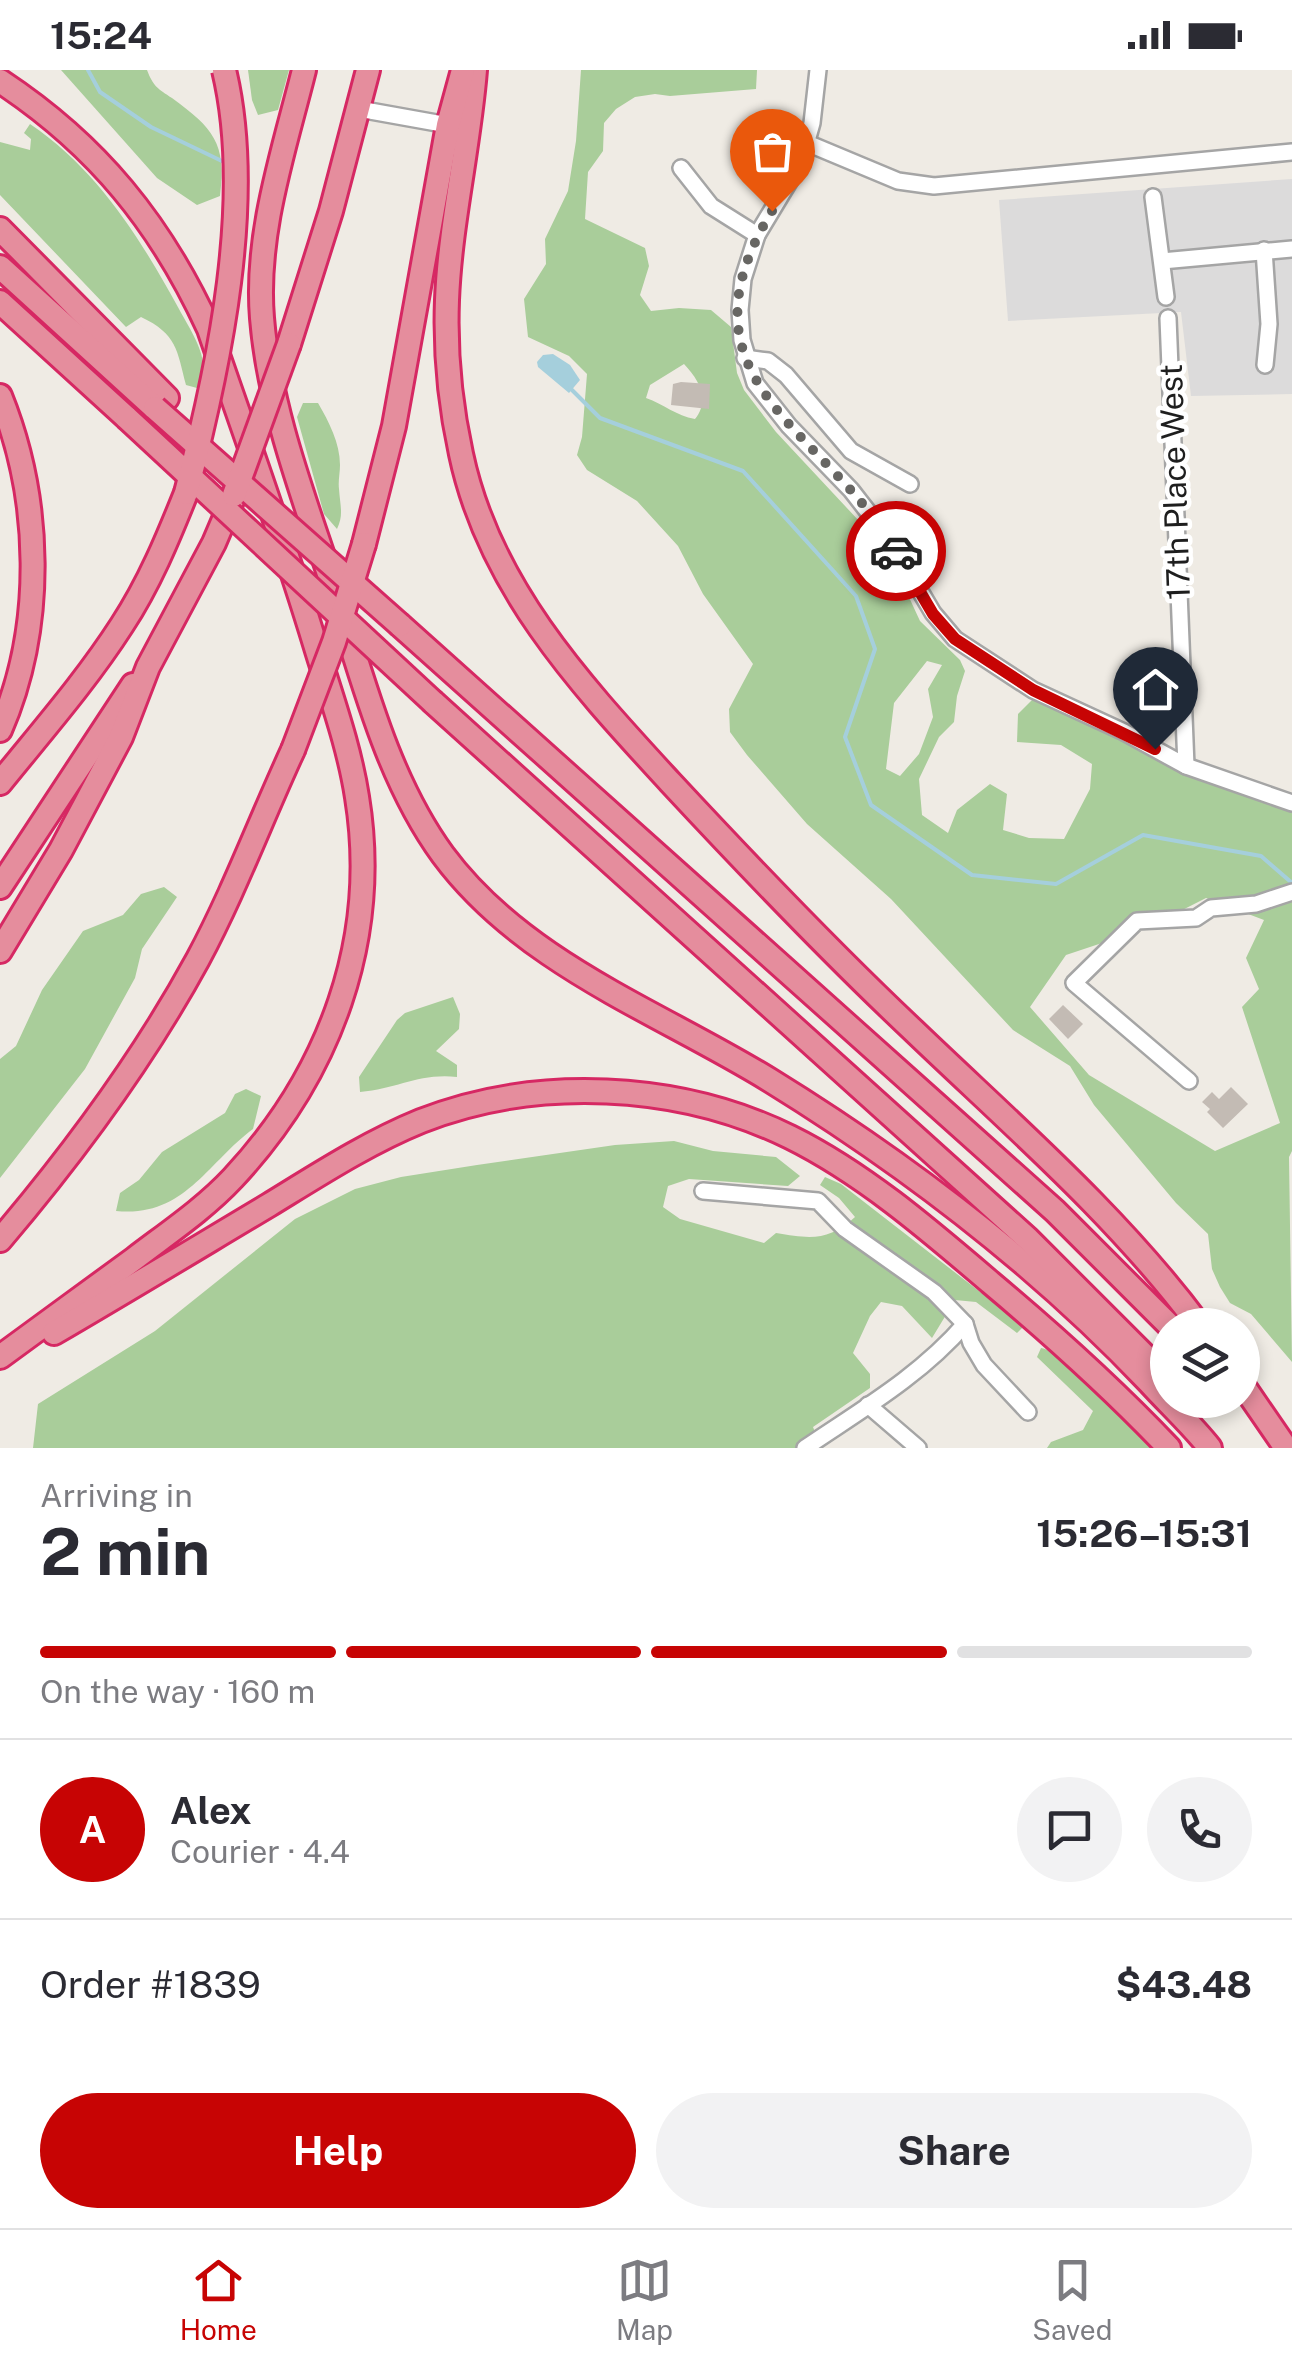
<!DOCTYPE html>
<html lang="en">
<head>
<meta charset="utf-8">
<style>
  body { margin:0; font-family:"Public Sans",sans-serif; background:#f2f2f3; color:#2b2b33; height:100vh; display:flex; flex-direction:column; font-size:38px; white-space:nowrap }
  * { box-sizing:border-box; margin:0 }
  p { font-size:32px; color:#7c7c81 }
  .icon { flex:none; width:55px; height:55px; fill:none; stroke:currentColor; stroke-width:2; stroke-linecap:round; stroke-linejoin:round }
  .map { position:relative; height:1378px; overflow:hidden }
  .sheet { display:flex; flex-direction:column; background:#fff; flex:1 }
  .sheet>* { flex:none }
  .fabs { position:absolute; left:1150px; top:1238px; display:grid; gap:20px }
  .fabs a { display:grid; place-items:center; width:110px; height:110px; border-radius:50%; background:#fff; box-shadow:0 5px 15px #0003; font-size:50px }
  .pin { position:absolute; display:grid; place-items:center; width:85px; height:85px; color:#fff; margin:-102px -42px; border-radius:50% 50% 50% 0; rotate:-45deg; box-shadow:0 0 10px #0007 }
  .pin .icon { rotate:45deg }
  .courier { position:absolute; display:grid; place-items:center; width:100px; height:100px; margin:-50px; border:8px solid #c70404; border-radius:50%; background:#fff; color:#222; box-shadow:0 2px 12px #0007 }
  .overview em { font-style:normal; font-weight:700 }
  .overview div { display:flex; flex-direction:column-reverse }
  .overview { display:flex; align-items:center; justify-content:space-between; height:170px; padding:0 40px }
  h1 { font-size:65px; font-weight:700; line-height:75px }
  .bar { display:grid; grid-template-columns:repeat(4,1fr); gap:15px 10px; align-content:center; height:120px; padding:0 40px }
  .bar i { height:12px; border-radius:8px; background:#e1e1e2 }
  .bar .selected { background:#c70404 }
  .bar p { grid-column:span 4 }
  .line { display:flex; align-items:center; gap:25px; padding:0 40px; border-top:2px solid #e1e1e2 }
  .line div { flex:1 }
  .round { display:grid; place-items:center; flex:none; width:105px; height:105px; border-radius:52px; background:#f2f2f3 }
  .cta { display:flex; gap:20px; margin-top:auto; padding:20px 40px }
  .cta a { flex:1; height:115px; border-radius:60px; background:#c70404; color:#fff; font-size:40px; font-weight:700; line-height:115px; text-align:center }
  .cta a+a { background:#f2f2f3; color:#2b2b33 }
  .status { display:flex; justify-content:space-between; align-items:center; height:70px; padding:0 50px; background:#fff; direction:ltr }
  .status svg { height:28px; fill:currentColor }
  .tab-bar { display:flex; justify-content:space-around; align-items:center; height:140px; border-top:2px solid #e1e1e2; background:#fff; font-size:28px; color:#7c7c81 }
  .tab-bar a { display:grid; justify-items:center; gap:5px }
  .tab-bar .selected { color:#c70404 }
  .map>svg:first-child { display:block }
</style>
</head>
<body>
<div class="status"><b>15:24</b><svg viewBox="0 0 49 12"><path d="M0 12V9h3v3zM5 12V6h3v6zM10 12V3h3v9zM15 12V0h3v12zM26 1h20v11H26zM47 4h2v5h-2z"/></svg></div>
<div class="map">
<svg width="1292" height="1378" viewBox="0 0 1292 1378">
  <rect width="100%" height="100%" fill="#efebe4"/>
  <path fill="#dcdbdb" d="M1292,109V324L1191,326L1181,242L1008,251L999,130Z"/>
  <g fill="#a9cd9a" fill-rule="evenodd">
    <path d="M61,0H147C153,16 158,19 172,28C213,58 227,73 220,126L197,135L157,108Z"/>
    <path d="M248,0H289L278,40L258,45L252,30Z"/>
    <path d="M581,0H757L756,19L670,26L655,24L635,27L616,39L604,53L603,81L588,102L585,149L645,178L649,196L640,225L651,241L679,238L711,240L731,257L737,303L744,320L776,362L888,482L920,551L960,590L965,601L957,626L954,652L939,667L919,709L922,745L948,763L957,740L990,714L1007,724L1003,760L1029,768L1064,769L1090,719L1092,694L1061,675L1017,672L1018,644L1034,628L1292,737V1081L1289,1087L1292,1292L1251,1244L1230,1233L1220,1217L1212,1199L1208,1164L1176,1133L1094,1035L1070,996L1013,960L891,829L807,754L747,685L730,662L729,639L753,594L703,524L678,476L637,431L587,400L577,385L582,367L587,304L569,286L528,267L524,229L546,194L545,169L568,121L576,71ZM684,294C700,311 710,330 695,349C676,346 664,334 646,328L650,315ZM927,591L942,595L928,619L933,647L919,684L900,706L886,699L894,633ZM1206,828L1264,850L1246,888L1259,919L1242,937L1280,1053L1215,1081L1089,1005L1030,937L1066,885L1147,858Z"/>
    <path d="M30,54C98,100 140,168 179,239C187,254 203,278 203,295C203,302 199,311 197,318L186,315C177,280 177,264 141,247L126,257L0,125V72L30,80L31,69L24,63Z"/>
    <path d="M303,333H318C329,352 340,373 340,395C340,403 338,411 339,419C340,435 344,445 337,459L324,444L297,347Z"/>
    <path d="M164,817L177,827L142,879L135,908L85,999L0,1108V989L16,976L42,920L83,861L123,845L141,824Z"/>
    <path d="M453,927L460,944L459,959L436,981L457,995V1007C418,1003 398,1019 360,1022L359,1007L397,950L405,943Z"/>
    <path d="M246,1019L261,1026L253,1059C207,1093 184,1148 116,1141L120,1123L139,1110L162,1082L225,1043L235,1024Z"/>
    <path d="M674,1071L713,1081L776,1087L800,1106L788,1116L689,1109L668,1116L663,1137L680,1149L764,1173L776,1163C811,1169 829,1171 855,1147L839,1128L820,1115L825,1107L841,1114L1024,1256L1017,1263L976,1232L955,1230L932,1268L902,1236L881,1232L870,1246L853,1283L870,1304V1318L813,1357L821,1378H33L38,1334L155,1261L295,1149L355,1119L401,1107L477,1095L615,1075Z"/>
    <path d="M1041,1278C1066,1282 1134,1356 1154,1378H1047L1051,1372L1083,1360L1093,1341L1037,1287Z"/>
  </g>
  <path fill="#a5cfdc" d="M553,284L570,295L580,310L569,323L538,297L537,292L543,285Z"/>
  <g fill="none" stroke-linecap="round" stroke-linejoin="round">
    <g stroke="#a5cfdc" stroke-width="4">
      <path d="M88,0L100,22L151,57L226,93"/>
      <path d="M570,318L600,348L743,401L856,526L875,579L845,667L871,735L972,805L1056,814L1143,765L1261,786L1292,813"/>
    </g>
  </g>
  <g fill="#c3bbb4">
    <path d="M681,312L710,314L709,339L671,335L673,314Z"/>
    <path d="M1063,935L1083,954L1068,969L1049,949Z"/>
    <path d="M1231,1017L1248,1034L1223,1058L1207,1042L1210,1039L1202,1032L1212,1022L1219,1029Z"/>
  </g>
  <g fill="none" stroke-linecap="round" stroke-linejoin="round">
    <defs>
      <g id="minor">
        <path d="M818,0L812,53L801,92L757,165L743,209L740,240L742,270L755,313L789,356L851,420L890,470L933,543L955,569L1033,620L1124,662L1186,696L1292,733"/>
        <path d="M359,39L448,55"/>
        <path d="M807,73L898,111L934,116L1292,82"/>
        <path d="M681,98L711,136L757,165"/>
        <path d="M1153,127L1166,227"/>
        <path d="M1264,180L1269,254L1265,295"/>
        <path d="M1162,191L1292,179"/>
        <path d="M1168,248L1186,696"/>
        <path d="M745,288L768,291L786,305L851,381L910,414"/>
        <path d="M1189,1011L1074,913L1137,851L1196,848L1211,838L1256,834L1292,822"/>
        <path d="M703,1121L818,1131L845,1159L934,1222L965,1254L971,1273L984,1295L1028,1342"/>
        <path d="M868,1335L918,1378"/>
        <path d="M805,1378C861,1340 920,1306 965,1254"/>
      </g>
      <g id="highway">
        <path d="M304,0C284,80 255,165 262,248C269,335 301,420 328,501C360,596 383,703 443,785C523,893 657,941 768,1009C906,1094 1037,1194 1149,1312C1169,1334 1191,1354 1210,1378"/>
        <path d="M475,0C469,77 450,153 447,230C445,282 450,334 461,384C489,517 581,615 670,712C749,797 829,881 914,961C1012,1055 1117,1145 1199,1255"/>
        <path d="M0,11C97,75 161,154 209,259C245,364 283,468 315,574C330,624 349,675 357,727C380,869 330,1004 233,1108C204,1139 168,1163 134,1189C89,1222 45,1254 0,1287"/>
        <path d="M0,159L167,328"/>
        <path d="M0,197L155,338"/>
        <path d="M0,232L127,348"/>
        <path d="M289,274L331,141L368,0"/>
        <path d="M0,326C42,430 45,556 0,660"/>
        <path d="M364,474L394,356L448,55L463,0"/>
        <path d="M400,555L1055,1141L1169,1255"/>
        <path d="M433,632L1028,1169L1152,1293"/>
        <path d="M0,713C42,661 86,611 122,555C149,514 168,468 186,423"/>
        <path d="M0,817L133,615"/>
        <path d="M0,881L61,780L121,667L148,597L214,473L234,426"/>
        <path d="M0,1170C74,1083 143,990 198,889C234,822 261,749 293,680"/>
        <path d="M54,1263C126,1221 197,1178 269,1135C318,1105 367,1073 421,1051C536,1006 678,1012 790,1067C863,1103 929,1160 991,1213C1053,1265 1113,1319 1169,1378"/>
        <path d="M1242,1314L1286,1378"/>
      </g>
    </defs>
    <use href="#minor" stroke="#a5a5a5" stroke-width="20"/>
    <use href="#highway" stroke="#d62863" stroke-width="28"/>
    <use href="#minor" stroke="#fff" stroke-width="15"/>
    <use href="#highway" stroke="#e58d9d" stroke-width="22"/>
    <defs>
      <g id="highway-bridge">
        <path d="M155,338L400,555"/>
        <path d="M127,348L433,632"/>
        <path d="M186,423C219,297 255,129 224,0"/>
        <path d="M234,425L289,274"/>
        <path d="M293,680L334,572L364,474"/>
      </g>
    </defs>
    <use href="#highway-bridge" stroke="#d62863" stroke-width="28" stroke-linecap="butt"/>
    <use href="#highway-bridge" stroke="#e58d9d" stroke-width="22"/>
  </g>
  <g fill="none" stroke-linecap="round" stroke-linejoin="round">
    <path stroke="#676663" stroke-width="10" stroke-dasharray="0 18" d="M772,141C668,311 825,358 896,481"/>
    <path stroke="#c70404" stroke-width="12" d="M896,481L933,544L955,569L1033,620L1155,679"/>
  </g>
  <g text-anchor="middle" stroke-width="9" stroke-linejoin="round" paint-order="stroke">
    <g font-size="32" fill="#1e1e1e" stroke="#fff">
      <text transform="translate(1175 412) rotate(-92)" y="11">17th Place West</text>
    </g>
  </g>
</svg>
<div class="fabs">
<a><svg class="icon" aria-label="layers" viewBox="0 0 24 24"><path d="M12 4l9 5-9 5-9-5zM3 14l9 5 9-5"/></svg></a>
</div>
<div class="pin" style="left:772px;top:141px;background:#ea580c"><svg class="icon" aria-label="bag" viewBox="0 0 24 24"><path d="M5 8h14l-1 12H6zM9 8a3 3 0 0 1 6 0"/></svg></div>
<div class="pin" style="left:1155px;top:679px;background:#1f2937"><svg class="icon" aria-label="home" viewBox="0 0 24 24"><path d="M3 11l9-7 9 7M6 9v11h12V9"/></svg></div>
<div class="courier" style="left:896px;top:481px"><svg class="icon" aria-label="car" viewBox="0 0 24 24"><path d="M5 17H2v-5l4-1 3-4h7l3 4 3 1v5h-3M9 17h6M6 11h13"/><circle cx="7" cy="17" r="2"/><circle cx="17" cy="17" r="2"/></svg></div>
</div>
<section class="sheet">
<div class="overview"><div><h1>2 min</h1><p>Arriving in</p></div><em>15:26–15:31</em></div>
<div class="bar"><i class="selected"></i><i class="selected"></i><i class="selected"></i><i></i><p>On the way · 160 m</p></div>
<div class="line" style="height:180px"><b class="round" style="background:#c70404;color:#fff">A</b><div><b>Alex</b><p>Courier · 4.4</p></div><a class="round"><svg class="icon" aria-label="chat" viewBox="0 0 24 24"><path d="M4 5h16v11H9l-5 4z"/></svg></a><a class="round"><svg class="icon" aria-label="phone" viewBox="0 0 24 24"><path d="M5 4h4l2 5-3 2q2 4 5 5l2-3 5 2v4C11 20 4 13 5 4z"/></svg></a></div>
<div class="line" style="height:130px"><div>Order #1839</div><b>$43.48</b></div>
<div class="cta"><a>Help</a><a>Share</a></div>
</section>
<nav class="tab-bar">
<a class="selected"><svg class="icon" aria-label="home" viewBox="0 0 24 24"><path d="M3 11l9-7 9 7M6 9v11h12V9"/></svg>Home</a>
<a><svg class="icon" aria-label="map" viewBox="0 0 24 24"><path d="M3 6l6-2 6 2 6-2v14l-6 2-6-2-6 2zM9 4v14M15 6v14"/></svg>Map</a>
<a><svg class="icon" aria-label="saved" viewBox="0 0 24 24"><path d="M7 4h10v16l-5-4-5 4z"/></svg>Saved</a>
</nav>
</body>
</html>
